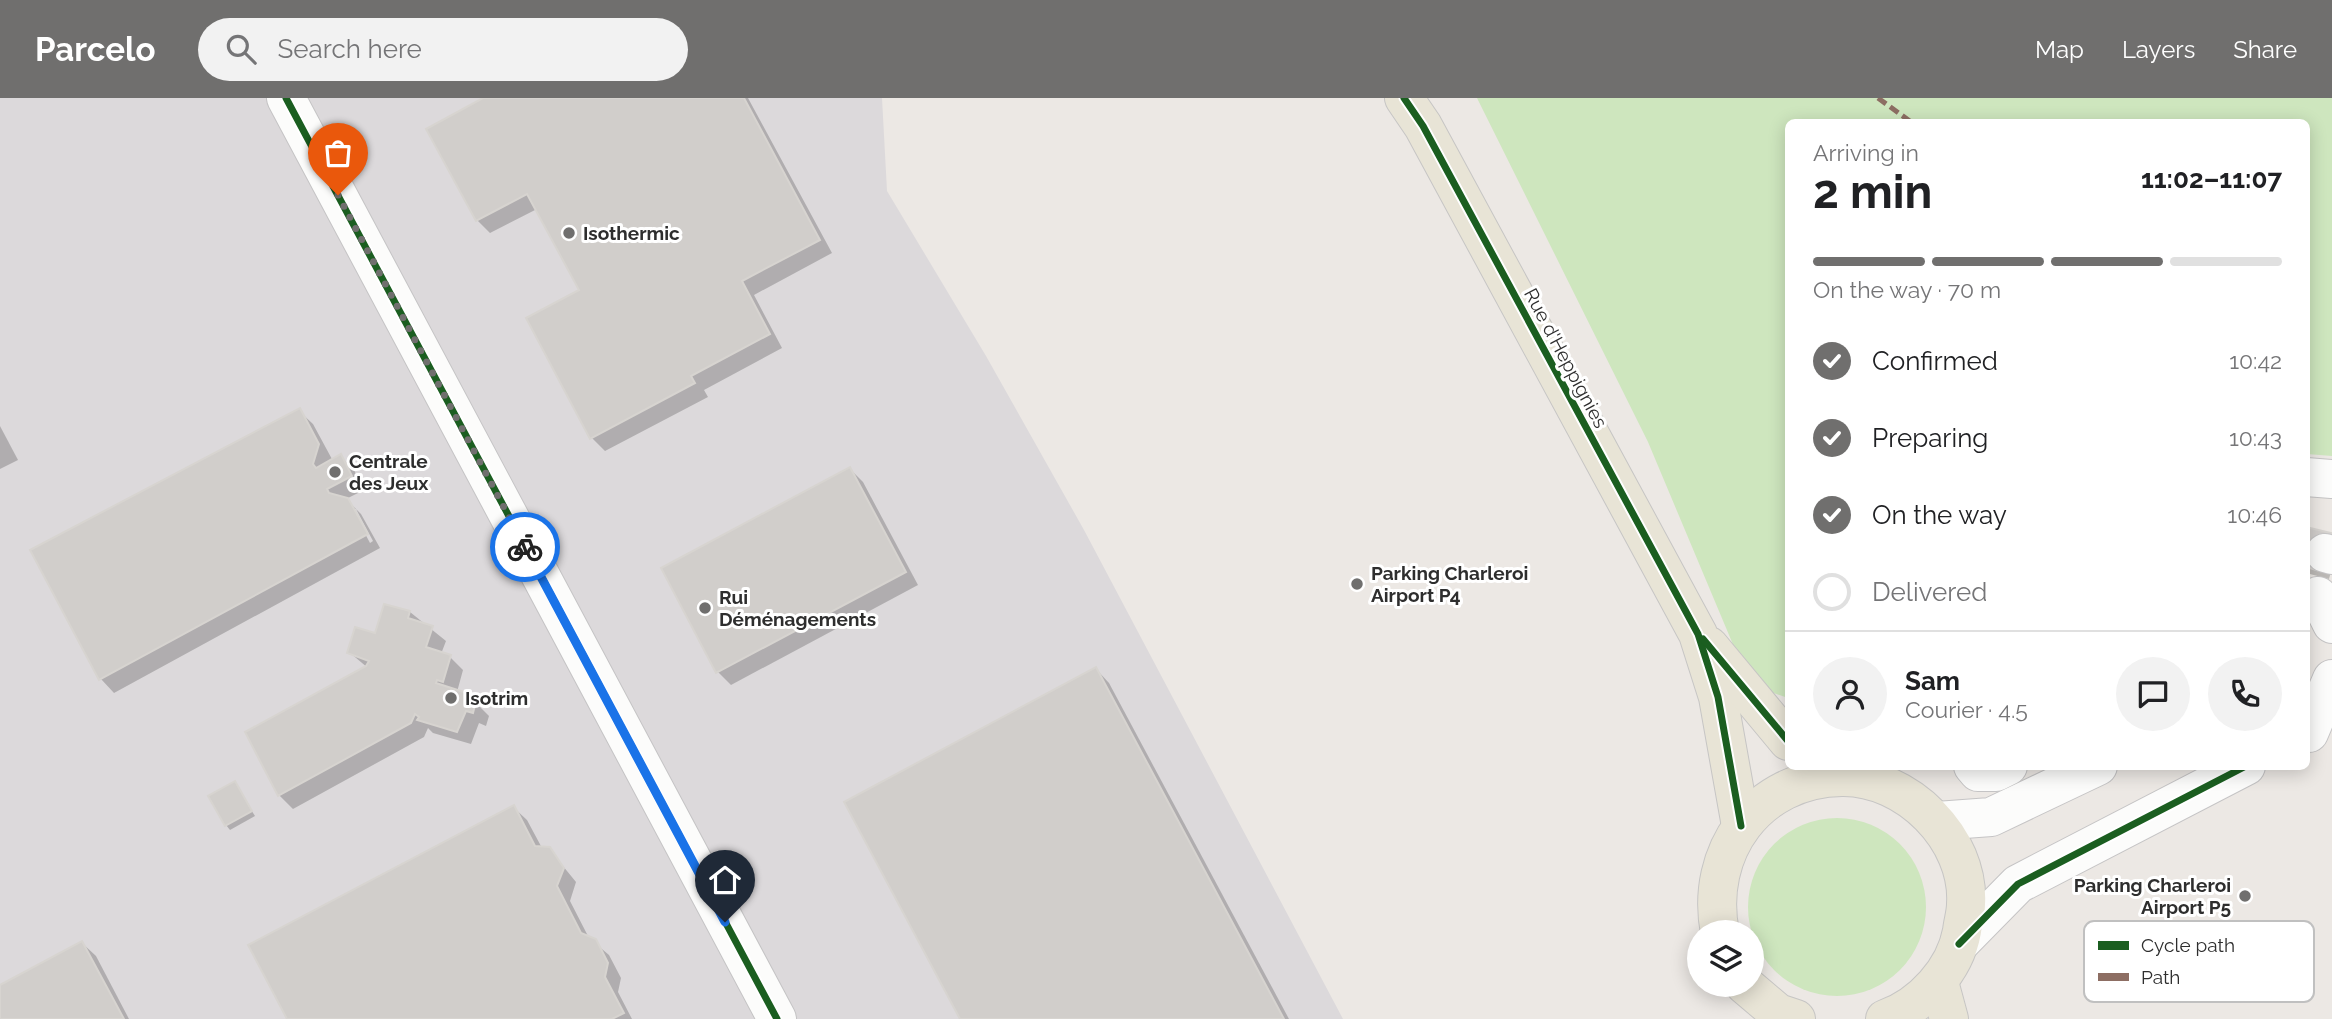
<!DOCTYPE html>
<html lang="en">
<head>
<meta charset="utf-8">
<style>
  body { margin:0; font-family:Raleway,sans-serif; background:#f2f2f2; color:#202124; height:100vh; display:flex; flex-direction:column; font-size:26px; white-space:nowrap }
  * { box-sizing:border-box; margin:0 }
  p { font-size:23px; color:#757577 }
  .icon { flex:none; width:38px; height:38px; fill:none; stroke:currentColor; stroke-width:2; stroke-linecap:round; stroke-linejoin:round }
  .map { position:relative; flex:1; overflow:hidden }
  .panel { position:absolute; left:1785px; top:21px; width:525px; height:651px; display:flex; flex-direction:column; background:#fff; border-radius:10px; box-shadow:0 4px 18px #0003 }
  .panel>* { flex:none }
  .tools { position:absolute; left:1687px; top:822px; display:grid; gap:14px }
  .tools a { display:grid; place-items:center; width:77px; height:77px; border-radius:50%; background:#fff; box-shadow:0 4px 18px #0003; font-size:35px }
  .pin { position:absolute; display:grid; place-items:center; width:60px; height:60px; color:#fff; margin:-72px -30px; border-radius:50% 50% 50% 0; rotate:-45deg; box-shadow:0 0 7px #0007 }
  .pin .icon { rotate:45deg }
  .courier { position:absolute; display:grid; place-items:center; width:70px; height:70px; margin:-35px; border:5px solid #1a73e8; border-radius:50%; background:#fff; color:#222; box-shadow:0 2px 9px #0007 }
  .overview em { font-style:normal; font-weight:700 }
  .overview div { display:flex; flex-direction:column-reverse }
  .overview { display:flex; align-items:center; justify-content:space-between; height:119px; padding:0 28px }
  h1 { font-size:46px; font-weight:700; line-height:52px }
  .bar { display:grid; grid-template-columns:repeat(4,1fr); gap:10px 7px; align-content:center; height:84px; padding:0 28px }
  .bar i { height:9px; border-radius:5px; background:#e0e0e0 }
  .bar .current { background:#706f6e }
  .bar p { grid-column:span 4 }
  .line { display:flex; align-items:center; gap:18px; padding:0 28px; border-top:2px solid #e0e0e0 }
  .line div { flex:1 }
  .round { display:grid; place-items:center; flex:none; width:74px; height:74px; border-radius:37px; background:#f2f2f2 }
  ol { padding:0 28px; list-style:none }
  li { display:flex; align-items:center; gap:21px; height:77px }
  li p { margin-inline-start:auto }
  li .icon { padding:7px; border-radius:50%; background:#706f6e; color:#fff; stroke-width:4 }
  li:last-child { color:#757577 }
  li i { width:38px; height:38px; border:4px solid #e0e0e0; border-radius:50% }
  header { display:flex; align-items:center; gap:42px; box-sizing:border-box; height:98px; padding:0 35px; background:#706f6e; color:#fff }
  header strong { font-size:33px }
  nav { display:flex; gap:38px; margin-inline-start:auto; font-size:24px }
  .search { width:490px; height:63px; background:#f2f2f2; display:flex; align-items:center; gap:18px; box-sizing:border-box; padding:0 24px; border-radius:38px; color:#757577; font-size:26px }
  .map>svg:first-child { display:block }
</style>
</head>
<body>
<header>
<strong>Parcelo</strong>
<div class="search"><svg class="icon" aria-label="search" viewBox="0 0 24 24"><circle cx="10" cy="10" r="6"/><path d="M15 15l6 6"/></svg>Search here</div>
<nav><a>Map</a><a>Layers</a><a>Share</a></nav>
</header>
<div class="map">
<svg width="2332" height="921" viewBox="0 0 2332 921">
  <rect width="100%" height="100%" fill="#ece8e4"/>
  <path fill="#dcd9db" d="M0,0H882L887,93L986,258L1084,432L1343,921H0Z"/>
  <g fill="#cee6be">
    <path d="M1477,0H2332V358L2307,356L2306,24H1788V600L1750,587L1648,344Z"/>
    <circle cx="1837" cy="809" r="89"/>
  </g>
  <g fill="#0003" fill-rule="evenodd">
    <path d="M487,0H748L832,155L754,197L782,250L704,292L708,299L605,353L592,340L582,193L537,111L490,135L477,122Z"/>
    <path d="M299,313L313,326L333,363L341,359L354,372L364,392L346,401L361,416L380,450L114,595L101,581L32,453ZM352,411H356L373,443L370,445Z"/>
    <path d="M0,328L18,362L0,371Z"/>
    <path d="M850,371L863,384L918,487L731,587L718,574Z"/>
    <path d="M2306,430L2332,470L2329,481L2306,475Z"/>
    <path d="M410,514L446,543L441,556L450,559L463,572L457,594L469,598L489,618L486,628L479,625L471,646L433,635L428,630L424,639L293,711L279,697L368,570L349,554Z"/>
    <path d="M1096,571L1109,585L1289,921H962Z"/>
    <path d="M234,685L255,718L230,732L226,727Z"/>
    <path d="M513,709L527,722L542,750L549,751L576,784L570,803L589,840L609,857L621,880L618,894L632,921H289Z"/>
    <path d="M82,845L96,858L129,921H0V889Z"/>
  </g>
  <g fill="#d1cecb" stroke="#d7d4d0" stroke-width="2">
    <path d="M483,0H744L820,142L742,183L770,236L691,278L695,285L590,341L526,220L579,192L527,96L476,123L426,31Z"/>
    <path d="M300,310L319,346L313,366L316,370L341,356L352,378L327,391L329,395L348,400L368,436L99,582L30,452Z"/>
    <path d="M850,369L906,474L716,575L661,470Z"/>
    <path d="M2306,429L2331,435L2320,473L2306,469Z"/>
    <path d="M384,506L410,513L408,520L433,528L426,549L451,557L443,584L437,582L436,585L470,596L469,601L476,603L473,615L466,613L457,634L417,622L419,619L415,616L411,625L278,698L245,634L366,568L369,563L347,555L355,529L375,535Z"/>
    <path d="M1096,569L1284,921H960L844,704Z"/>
    <path d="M235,683L252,713L225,728L208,698Z"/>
    <path d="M514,707L535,748L550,749L564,770L557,788L581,835L596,841L608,865L605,879L624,915L612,921H287L248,847Z"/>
    <path d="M82,843L124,921H0V887Z"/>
  </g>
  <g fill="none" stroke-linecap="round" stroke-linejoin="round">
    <defs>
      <g id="minor">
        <path d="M286,0L777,921"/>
        <path d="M2306,379L2332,381"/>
        <path d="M2325,455L2332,457"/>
        <path d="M2318,498L2332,526"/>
        <path d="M2309,635L2332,581"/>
        <path d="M1973,668L1978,674H1996L2008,668"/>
        <path d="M1937,723L1991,719L2098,668"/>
        <path d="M1959,846L2018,786L2246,668"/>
      </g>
      <g id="major">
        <path d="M1404,0L1423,28L1698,536L1718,599L1741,728"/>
        <path d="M1709,548L1788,643"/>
        <path d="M1720,835C1704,754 1757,680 1842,679C1907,678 1970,741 1966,806C1966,815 1963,824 1962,833C1955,872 1922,908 1885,921"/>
        <path d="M1939,884L1949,921"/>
        <path d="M1745,887L1778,915L1796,921"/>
      </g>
    </defs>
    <use href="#minor" stroke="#c5c4c5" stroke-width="40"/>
    <use href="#major" stroke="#c6c5c4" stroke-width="40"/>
    <use href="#minor" stroke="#fcfcfb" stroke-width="38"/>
    <use href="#major" stroke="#e8e4d6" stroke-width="38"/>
    <path stroke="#8d6e63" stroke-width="5" stroke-dasharray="10 5" stroke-linecap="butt" d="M1878,0L1911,24"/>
    <defs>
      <g id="cycleway">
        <path d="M286,0L777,921"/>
        <path d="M1404,0L1423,28L1698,536L1718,599L1741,728"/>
        <path d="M1703,541L1788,643"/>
        <path d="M1959,846L2018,786L2246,668"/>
      </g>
    </defs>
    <use href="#cycleway" stroke="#fff" stroke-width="11"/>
    <use href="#cycleway" stroke="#1b5e20" stroke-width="7"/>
  </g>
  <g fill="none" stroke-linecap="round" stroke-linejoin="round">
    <path stroke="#706f6e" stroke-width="7" stroke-dasharray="0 12.6" d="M338,97L525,449"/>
    <path stroke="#1a73e8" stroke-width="9" d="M525,449L725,824"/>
  </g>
  <g fill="#706f6e" stroke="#fff" stroke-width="2.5">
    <circle cx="569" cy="135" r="7"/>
    <circle cx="335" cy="374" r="7"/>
    <circle cx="1357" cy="486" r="7"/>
    <circle cx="705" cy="510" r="7"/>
    <circle cx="451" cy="600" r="7"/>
    <circle cx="2245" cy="798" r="7"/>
  </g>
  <g text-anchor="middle" stroke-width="6" stroke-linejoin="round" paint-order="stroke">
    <g font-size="19" font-weight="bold" fill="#2e2e2e" stroke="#fff" text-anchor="start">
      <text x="583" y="142">Isothermic</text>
      <text x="349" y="370">Centrale<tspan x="349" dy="22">des Jeux</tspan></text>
      <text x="1371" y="482">Parking Charleroi<tspan x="1371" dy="22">Airport P4</tspan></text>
      <text x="719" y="506">Rui<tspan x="719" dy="22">Déménagements</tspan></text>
      <text x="465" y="607">Isotrim</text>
      <text x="2231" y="794" text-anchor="end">Parking Charleroi<tspan x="2231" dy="22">Airport P5</tspan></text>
    </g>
    <g font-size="19" fill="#2e2e2e" stroke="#fff">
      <text transform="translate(1566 260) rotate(62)" y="7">Rue d'Heppignies</text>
    </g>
  </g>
  <rect x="2084" y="823" width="230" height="81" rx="10" fill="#fff" stroke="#c0c0c0" stroke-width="2"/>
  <rect x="2098" y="843" width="31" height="9" fill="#1b5e20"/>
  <rect x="2098" y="875" width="31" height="8" fill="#8d6e63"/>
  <g font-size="19" fill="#2e2e2e">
    <text x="2141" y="854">Cycle path</text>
    <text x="2141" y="886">Path</text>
  </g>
</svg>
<div class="tools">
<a><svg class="icon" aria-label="layers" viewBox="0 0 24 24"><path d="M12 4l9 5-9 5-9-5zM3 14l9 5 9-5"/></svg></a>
</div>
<div class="pin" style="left:338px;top:97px;background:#ea580c"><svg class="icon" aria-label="bag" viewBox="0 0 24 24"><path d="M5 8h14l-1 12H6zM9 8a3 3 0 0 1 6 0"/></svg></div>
<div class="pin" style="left:725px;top:824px;background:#1f2937"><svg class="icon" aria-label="home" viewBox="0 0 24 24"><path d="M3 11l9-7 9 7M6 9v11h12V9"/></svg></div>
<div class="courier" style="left:525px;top:449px"><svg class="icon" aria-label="bike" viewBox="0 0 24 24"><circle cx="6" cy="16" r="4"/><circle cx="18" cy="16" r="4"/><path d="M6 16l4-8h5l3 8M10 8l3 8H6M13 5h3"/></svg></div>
<section class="panel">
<div class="overview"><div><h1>2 min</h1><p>Arriving in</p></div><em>11:02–11:07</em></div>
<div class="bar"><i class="current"></i><i class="current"></i><i class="current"></i><i></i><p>On the way · 70 m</p></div>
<ol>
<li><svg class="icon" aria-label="check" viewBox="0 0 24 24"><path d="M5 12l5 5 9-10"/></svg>Confirmed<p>10:42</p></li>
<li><svg class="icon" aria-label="check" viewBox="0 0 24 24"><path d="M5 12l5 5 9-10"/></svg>Preparing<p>10:43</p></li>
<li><svg class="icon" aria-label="check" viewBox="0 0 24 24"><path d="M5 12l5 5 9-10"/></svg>On the way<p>10:46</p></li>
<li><i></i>Delivered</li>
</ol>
<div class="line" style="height:126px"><a class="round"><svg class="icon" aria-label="person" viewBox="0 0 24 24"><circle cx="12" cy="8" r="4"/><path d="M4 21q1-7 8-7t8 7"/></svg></a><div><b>Sam</b><p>Courier · 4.5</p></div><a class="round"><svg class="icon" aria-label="chat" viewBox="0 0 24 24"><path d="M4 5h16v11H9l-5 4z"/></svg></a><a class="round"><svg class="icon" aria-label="phone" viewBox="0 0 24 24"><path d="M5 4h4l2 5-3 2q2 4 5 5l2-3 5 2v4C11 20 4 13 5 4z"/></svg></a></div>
</section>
</div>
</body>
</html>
